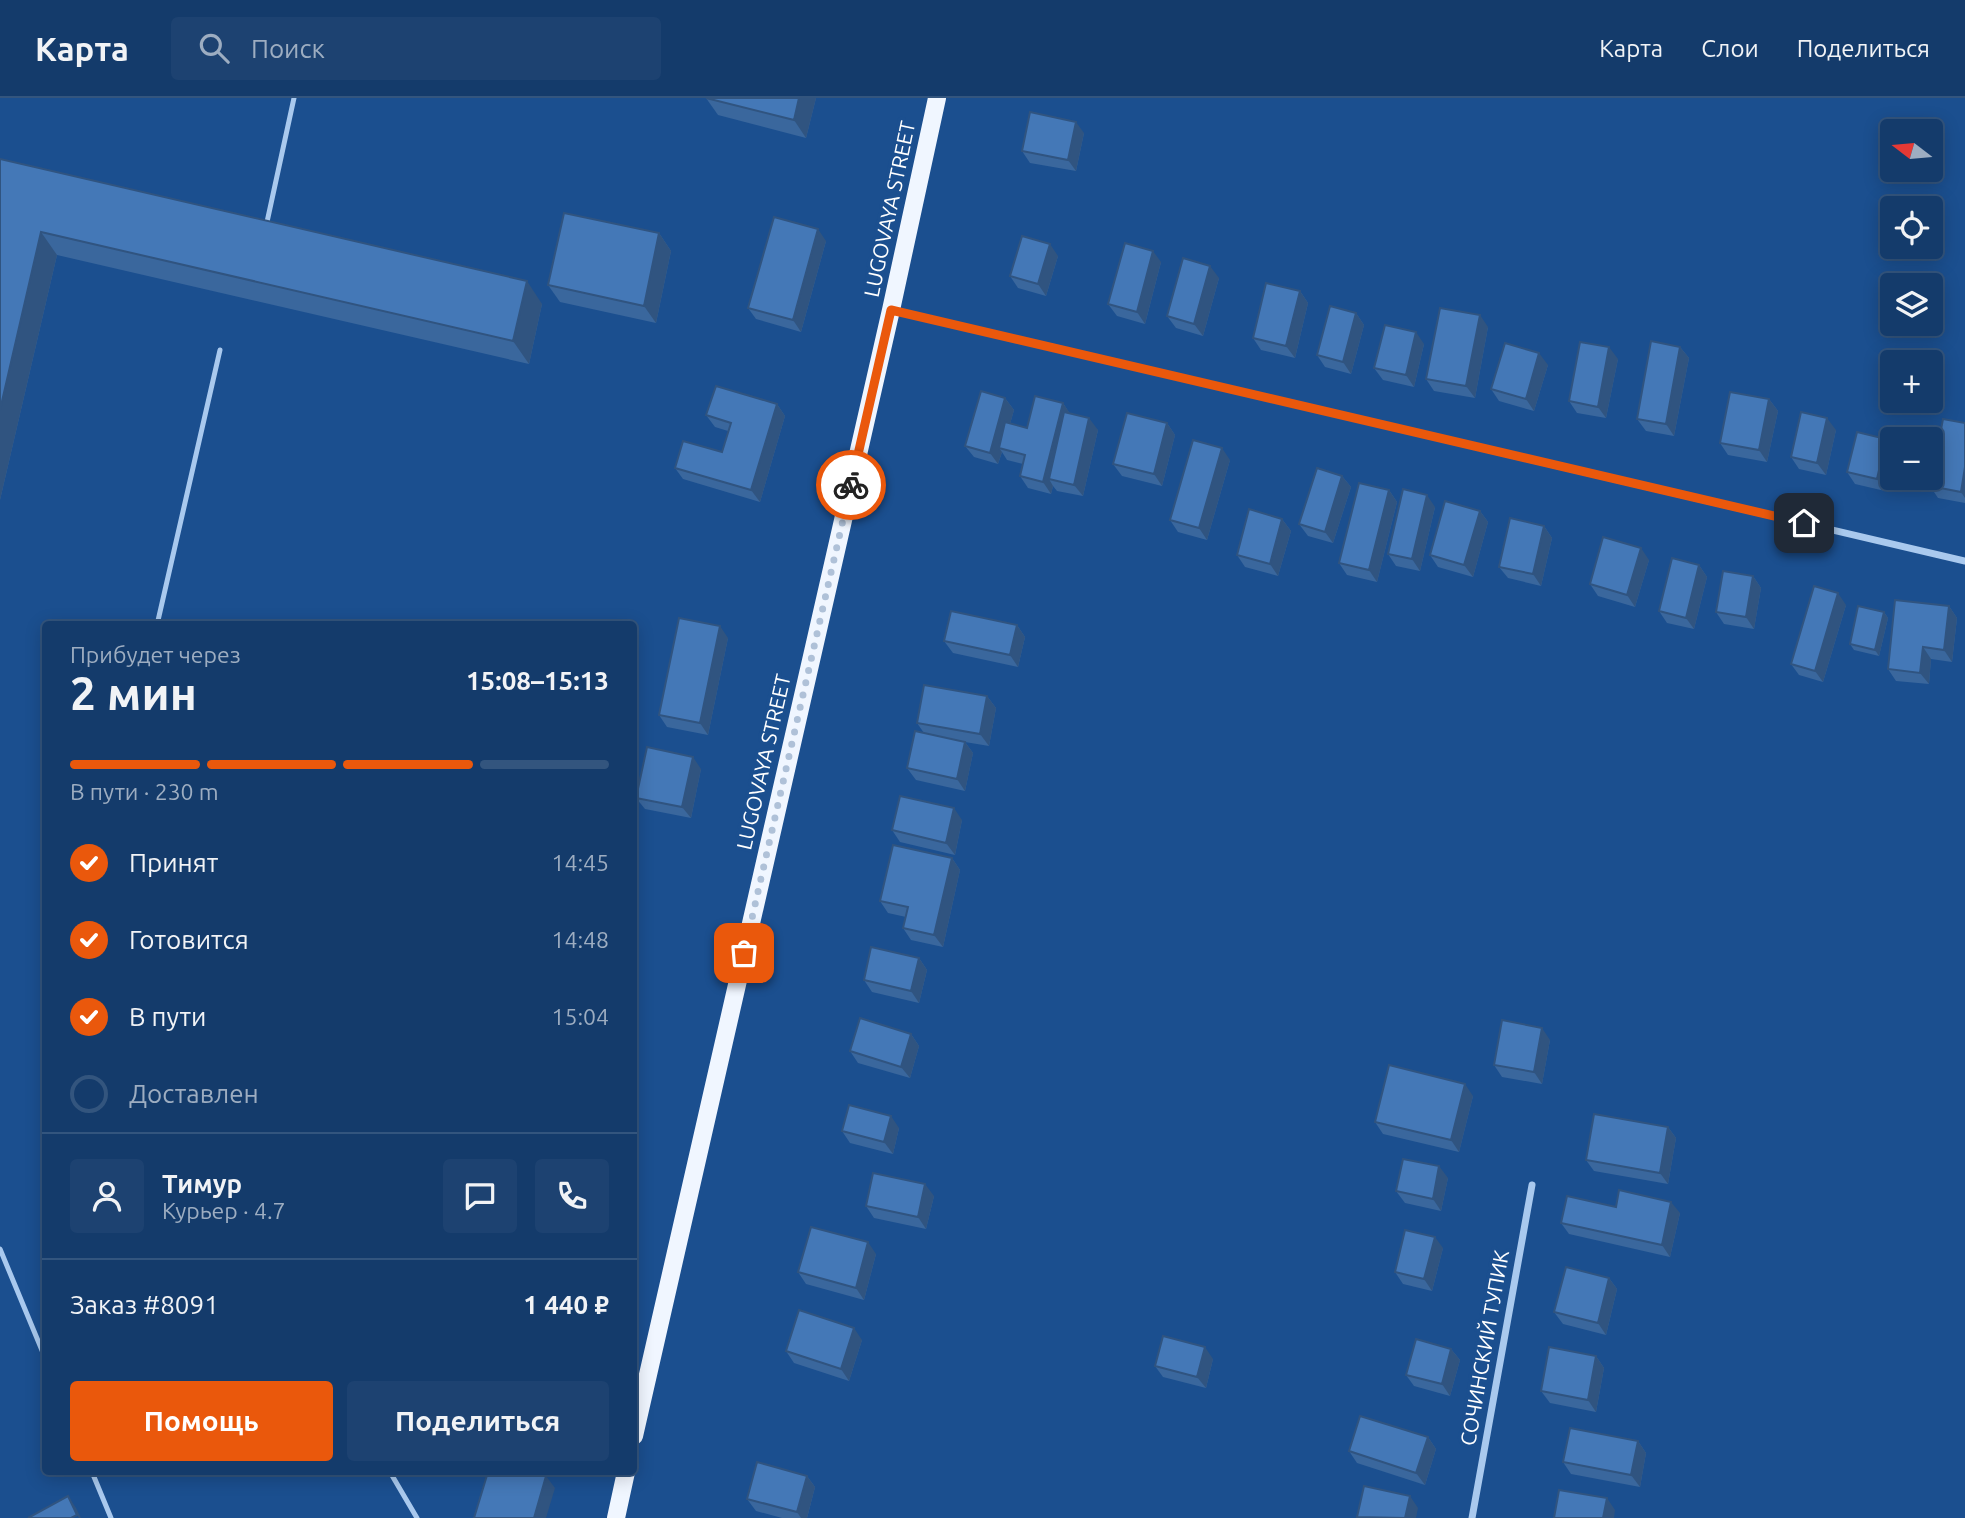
<!DOCTYPE html>
<html lang="ru">
<head>
<meta charset="utf-8">
<style>
  body { margin:0; font-family:Ubuntu,sans-serif; background:#1d4271; color:#f1f3f6; height:100vh; display:flex; flex-direction:column; font-size:26px; white-space:nowrap }
  * { box-sizing:border-box; margin:0 }
  p { font-size:23px; color:#9dadc1 }
  .icon { flex:none; width:38px; height:38px; fill:none; stroke:currentColor; stroke-width:2; stroke-linecap:round; stroke-linejoin:round }
  .map { position:relative; flex:1; overflow:hidden }
  .details { position:absolute; left:42px; top:523px; width:595px; height:854px; display:flex; flex-direction:column; background:#143b6b; border-radius:7px; box-shadow:0 4px 18px #0003,0 0 0 2px #33557e }
  .details>* { flex:none }
  .needle { width:46px; rotate:286deg }
  .controls { position:absolute; left:1880px; top:21px; display:grid; gap:14px }
  .controls a { display:grid; place-items:center; width:63px; height:63px; border-radius:7px; background:#143b6b; box-shadow:0 4px 18px #0003,0 0 0 2px #33557e; font-size:35px }
  .pin { position:absolute; display:grid; place-items:center; width:60px; height:60px; color:#fff; margin:-30px; border-radius:14px; box-shadow:0 4px 10px #0006 }
  .courier { position:absolute; display:grid; place-items:center; width:70px; height:70px; margin:-35px; border:5px solid #ea580c; border-radius:50%; background:#fff; color:#222; box-shadow:0 2px 9px #0007 }
  .headline em { font-style:normal; font-weight:700 }
  .headline div { display:flex; flex-direction:column-reverse }
  .headline { display:flex; align-items:center; justify-content:space-between; height:119px; padding:0 28px }
  h1 { font-size:46px; font-weight:700; line-height:52px }
  .bar { display:grid; grid-template-columns:repeat(4,1fr); gap:10px 7px; align-content:center; height:84px; padding:0 28px }
  .bar i { height:9px; border-radius:5px; background:#33557e }
  .bar .active { background:#ea580c }
  .bar p { grid-column:span 4 }
  .line { display:flex; align-items:center; gap:18px; padding:0 28px; border-top:2px solid #33557e }
  .line div { flex:1 }
  .round { display:grid; place-items:center; flex:none; width:74px; height:74px; border-radius:7px; background:#1d4271 }
  ol { padding:0 28px; list-style:none }
  li { display:flex; align-items:center; gap:21px; height:77px }
  li p { margin-inline-start:auto }
  li .icon { padding:7px; border-radius:50%; background:#ea580c; color:#fff; stroke-width:4 }
  li:last-child { color:#9dadc1 }
  li i { width:38px; height:38px; border:4px solid #33557e; border-radius:50% }
  .action { display:flex; gap:14px; margin-top:auto; padding:14px 28px }
  .action a { flex:1; height:80px; border-radius:7px; background:#ea580c; color:#fff; font-size:28px; font-weight:700; line-height:80px; text-align:center }
  .action a+a { background:#1d4271; color:#f1f3f6 }
  header { display:flex; align-items:center; gap:42px; box-sizing:border-box; height:98px; padding:0 35px; background:#143b6b; border-bottom:2px solid #33557e }
  header strong { font-size:33px }
  nav { display:flex; gap:38px; margin-inline-start:auto; font-size:24px }
  .search { width:490px; height:63px; background:#1d4271; display:flex; align-items:center; gap:18px; box-sizing:border-box; padding:0 24px; border-radius:7px; color:#9dadc1; font-size:26px }
  .map>svg:first-child { display:block }
</style>
</head>
<body>
<header>
<strong>Карта</strong>
<div class="search"><svg class="icon" aria-label="search" viewBox="0 0 24 24"><circle cx="10" cy="10" r="6"/><path d="M15 15l6 6"/></svg>Поиск</div>
<nav><a>Карта</a><a>Слои</a><a>Поделиться</a></nav>
</header>
<div class="map">
<svg width="1965" height="1420" viewBox="0 0 1965 1420">
  <rect width="100%" height="100%" fill="#1b4f8f"/>
  <g fill="none" stroke-linecap="round" stroke-linejoin="round">
    <g stroke="#a9c9ee" stroke-width="5">
      <path d="M267,124L294,0"/>
      <path d="M157,527L220,252"/>
      <path d="M0,1151L46,1262"/>
      <path d="M92,1374L111,1420"/>
      <path d="M390,1374L417,1420"/>
    </g>
    <g stroke="#a9c9ee" stroke-width="7">
      <path d="M892,212L1965,463"/>
      <path d="M1472,1420L1532,1087"/>
    </g>
    <g stroke="#f0f6ff" stroke-width="18">
      <path d="M634,1338L891,212L937,0"/>
      <path d="M616,1420L626,1374"/>
    </g>
  </g>
  <g fill="#3a679d">
    <path d="M706,0H816L806,40L718,17Z"/>
    <path d="M1084,35L1076,73L1030,65L1022,53Z"/>
    <path d="M0,61L542,206L529,266L57,157L0,402Z"/>
    <path d="M659,135L671,153L656,225L560,204L548,187Z"/>
    <path d="M826,143L801,234L756,221L748,210Z"/>
    <path d="M1058,158L1046,198L1018,190L1010,178Z"/>
    <path d="M1161,164L1145,226L1117,218L1108,206Z"/>
    <path d="M1219,180L1203,238L1176,230L1167,218Z"/>
    <path d="M1300,193L1308,205L1295,260L1261,252L1253,240Z"/>
    <path d="M1356,215L1364,227L1351,276L1325,269L1317,257Z"/>
    <path d="M1488,229L1475,300L1434,293L1426,281Z"/>
    <path d="M1424,246L1414,289L1383,282L1374,270Z"/>
    <path d="M1680,249L1689,260L1674,338L1646,333L1637,321Z"/>
    <path d="M1618,261L1606,320L1577,315L1569,303Z"/>
    <path d="M1548,267L1534,313L1499,303L1491,291Z"/>
    <path d="M1005,300L1014,312L1010,326L1027,330L1063,305L1070,316L1098,332L1083,398L1057,393L1053,388L1051,396L1028,390L1020,378L1023,366L1007,362L1002,354L998,366L974,359L965,348Z"/>
    <path d="M1769,301L1778,313L1767,364L1728,357L1720,345Z"/>
    <path d="M777,306L785,318L760,404L683,381L675,370L722,354L728,333L715,329L706,317Z"/>
    <path d="M1167,325L1175,337L1162,388L1122,378L1113,366Z"/>
    <path d="M1965,325V405L1938,400L1930,388Z"/>
    <path d="M1836,332L1826,377L1799,371L1791,359Z"/>
    <path d="M1892,349V364L1885,393L1855,386L1847,374Z"/>
    <path d="M1230,362L1207,442L1178,434L1170,422Z"/>
    <path d="M1342,378L1351,389L1333,445L1308,438L1299,426Z"/>
    <path d="M1389,392L1397,404L1377,484L1347,477L1339,465Z"/>
    <path d="M1435,409L1420,473L1396,468L1388,456Z"/>
    <path d="M1480,413L1488,424L1473,479L1438,469L1430,457Z"/>
    <path d="M1282,421L1291,433L1278,478L1245,469L1237,457Z"/>
    <path d="M1544,428L1552,440L1541,488L1508,480L1499,469Z"/>
    <path d="M1649,462L1635,509L1598,498L1590,486Z"/>
    <path d="M1699,467L1707,479L1694,531L1667,525L1659,513Z"/>
    <path d="M1753,478L1761,490L1754,531L1724,526L1716,514Z"/>
    <path d="M1846,507L1823,584L1799,577L1791,566Z"/>
    <path d="M1949,508L1957,520L1952,564L1931,561L1929,586L1896,583L1888,571Z"/>
    <path d="M1884,514L1888,520L1879,558L1854,552L1850,546Z"/>
    <path d="M1017,527L1025,539L1018,569L953,555L944,543Z"/>
    <path d="M728,540L708,637L667,629L659,617Z"/>
    <path d="M987,598L996,610L989,648L965,644L973,655L965,693L916,682L907,670L924,635L917,625Z"/>
    <path d="M701,671L691,720L645,711L636,700Z"/>
    <path d="M962,722L955,757L900,744L892,732Z"/>
    <path d="M952,760L960,772L943,849L911,842L903,830L906,819L888,815L880,803Z"/>
    <path d="M919,860L927,872L919,905L872,894L864,882Z"/>
    <path d="M911,936L919,948L910,980L858,965L850,953Z"/>
    <path d="M1550,942L1542,986L1502,979L1494,967Z"/>
    <path d="M1473,998L1459,1054L1383,1036L1375,1024Z"/>
    <path d="M1668,1029L1676,1040L1668,1086L1594,1073L1586,1062Z"/>
    <path d="M899,1030L893,1056L850,1045L842,1033Z"/>
    <path d="M1448,1080L1441,1113L1405,1105L1396,1093Z"/>
    <path d="M934,1098L926,1131L874,1120L866,1108Z"/>
    <path d="M1616,1109L1680,1115L1670,1159L1569,1136L1561,1125Z"/>
    <path d="M1443,1150L1432,1193L1403,1186L1395,1174Z"/>
    <path d="M876,1156L864,1202L806,1186L798,1174Z"/>
    <path d="M1609,1180L1617,1191L1606,1237L1563,1226L1554,1214Z"/>
    <path d="M862,1242L849,1283L794,1265L786,1253Z"/>
    <path d="M1451,1251L1460,1262L1450,1298L1414,1288L1406,1277Z"/>
    <path d="M1596,1258L1604,1270L1596,1314L1550,1305L1541,1293Z"/>
    <path d="M1213,1261L1206,1290L1163,1279L1155,1268Z"/>
    <path d="M1428,1339L1436,1351L1425,1387L1357,1365L1349,1353Z"/>
    <path d="M1638,1343L1646,1355L1640,1389L1571,1376L1563,1364Z"/>
    <path d="M807,1378L815,1389L807,1420H782L756,1413L747,1401Z"/>
  </g>
  <g fill="#305480">
    <path d="M799,0H816L806,40L794,22Z"/>
    <path d="M1076,24L1084,35L1076,73L1068,62Z"/>
    <path d="M818,131L826,143L801,234L793,222Z"/>
    <path d="M41,134L57,157L0,402V312Z"/>
    <path d="M659,135L671,153L656,225L644,208Z"/>
    <path d="M1050,146L1058,158L1046,198L1038,186Z"/>
    <path d="M1153,153L1161,164L1145,226L1137,214Z"/>
    <path d="M1210,168L1219,180L1203,238L1194,226Z"/>
    <path d="M527,183L542,206L529,266L513,243Z"/>
    <path d="M1300,193L1308,205L1295,260L1286,248Z"/>
    <path d="M1356,215L1364,227L1351,276L1343,264Z"/>
    <path d="M1480,217L1488,229L1475,300L1466,288Z"/>
    <path d="M1416,234L1424,246L1414,289L1406,277Z"/>
    <path d="M1609,249L1618,261L1606,320L1598,309Z"/>
    <path d="M1680,249L1689,260L1674,338L1666,326Z"/>
    <path d="M1539,255L1548,267L1534,313L1526,301Z"/>
    <path d="M1005,300L1014,312L1003,351L999,350L1002,354L998,366L990,355Z"/>
    <path d="M1769,301L1778,313L1767,364L1759,352Z"/>
    <path d="M1063,305L1071,317L1049,381L1053,388L1051,396L1043,384Z"/>
    <path d="M777,306L785,318L760,404L751,392Z"/>
    <path d="M1089,320L1098,332L1083,398L1074,387Z"/>
    <path d="M1827,320L1836,332L1826,377L1817,365Z"/>
    <path d="M1167,325L1175,337L1162,388L1154,376Z"/>
    <path d="M1886,341L1892,349V364L1885,393L1877,381Z"/>
    <path d="M1222,350L1230,362L1207,442L1199,430Z"/>
    <path d="M1965,369V400L1961,394Z"/>
    <path d="M1342,378L1351,389L1333,445L1325,434Z"/>
    <path d="M1389,392L1397,404L1377,484L1369,472Z"/>
    <path d="M1427,397L1435,409L1420,473L1412,461Z"/>
    <path d="M1480,413L1488,424L1473,479L1464,467Z"/>
    <path d="M1282,421L1291,433L1278,478L1270,466Z"/>
    <path d="M1544,428L1552,440L1541,488L1533,476Z"/>
    <path d="M1641,450L1649,462L1635,509L1627,497Z"/>
    <path d="M1699,467L1707,479L1694,531L1686,520Z"/>
    <path d="M1753,478L1761,490L1754,531L1746,519Z"/>
    <path d="M1838,495L1846,507L1823,584L1815,573Z"/>
    <path d="M1949,508L1957,520L1952,564L1944,552Z"/>
    <path d="M1884,514L1888,520L1879,558L1875,552Z"/>
    <path d="M1017,527L1025,539L1018,569L1010,557Z"/>
    <path d="M720,528L728,540L708,637L700,625Z"/>
    <path d="M1923,549L1931,561L1929,586L1920,575Z"/>
    <path d="M987,598L996,610L989,648L980,636Z"/>
    <path d="M965,644L973,655L965,693L957,681Z"/>
    <path d="M693,659L701,671L691,720L682,709Z"/>
    <path d="M954,710L962,722L955,757L946,745Z"/>
    <path d="M952,760L960,772L943,849L934,837Z"/>
    <path d="M919,860L927,872L919,905L911,893Z"/>
    <path d="M1542,930L1550,942L1542,986L1534,974Z"/>
    <path d="M911,936L919,948L910,980L901,969Z"/>
    <path d="M1465,986L1473,998L1459,1054L1451,1042Z"/>
    <path d="M891,1018L899,1030L893,1056L884,1044Z"/>
    <path d="M1668,1029L1676,1040L1668,1086L1660,1075Z"/>
    <path d="M1439,1068L1448,1080L1441,1113L1433,1101Z"/>
    <path d="M925,1086L934,1098L926,1131L918,1119Z"/>
    <path d="M1671,1104L1680,1115L1670,1159L1662,1147Z"/>
    <path d="M1435,1139L1443,1150L1432,1193L1424,1181Z"/>
    <path d="M868,1144L876,1156L864,1202L856,1190Z"/>
    <path d="M1609,1180L1617,1191L1606,1237L1598,1225Z"/>
    <path d="M854,1230L862,1242L849,1283L841,1271Z"/>
    <path d="M1205,1249L1213,1261L1206,1290L1197,1279Z"/>
    <path d="M1451,1251L1460,1262L1450,1298L1442,1286Z"/>
    <path d="M1596,1258L1604,1270L1596,1314L1588,1302Z"/>
    <path d="M1428,1339L1436,1351L1425,1387L1416,1375Z"/>
    <path d="M1638,1343L1646,1355L1640,1389L1631,1377Z"/>
    <path d="M546,1378L555,1390L546,1420H534Z"/>
    <path d="M807,1378L815,1389L807,1420H801L797,1414Z"/>
    <path d="M68,1398L76,1410L81,1420H79L77,1417Z"/>
    <path d="M1410,1398L1418,1410L1416,1420H1405Z"/>
    <path d="M1607,1400L1615,1412L1614,1420H1603Z"/>
  </g>
  <g fill="#4478b7" stroke="#305480" stroke-width="2">
    <path d="M706,0H799L794,22Z"/>
    <path d="M1030,14L1076,24L1068,62L1022,53Z"/>
    <path d="M0,61L527,183L513,243L41,134L0,312Z"/>
    <path d="M564,115L659,135L644,208L548,187Z"/>
    <path d="M774,119L818,131L793,222L748,210Z"/>
    <path d="M1022,138L1050,146L1038,186L1010,178Z"/>
    <path d="M1125,145L1153,153L1137,214L1108,206Z"/>
    <path d="M1183,160L1210,168L1194,226L1167,218Z"/>
    <path d="M1266,185L1300,193L1286,248L1253,240Z"/>
    <path d="M1330,208L1356,215L1343,264L1317,257Z"/>
    <path d="M1440,210L1480,217L1466,288L1426,281Z"/>
    <path d="M1385,227L1416,234L1406,277L1374,270Z"/>
    <path d="M1651,243L1680,249L1666,326L1637,321Z"/>
    <path d="M1580,244L1609,249L1598,309L1569,303Z"/>
    <path d="M1505,245L1539,255L1526,301L1491,291Z"/>
    <path d="M716,288L777,306L751,392L675,370L683,343L722,354L731,325L706,317Z"/>
    <path d="M981,293L1005,300L990,355L965,348Z"/>
    <path d="M1730,294L1769,301L1759,352L1720,345Z"/>
    <path d="M1035,298L1063,305L1043,384L1020,378L1025,357L999,350L1005,324L1027,330Z"/>
    <path d="M1064,314L1089,320L1074,387L1049,381Z"/>
    <path d="M1801,314L1827,320L1817,365L1791,359Z"/>
    <path d="M1127,315L1167,325L1154,376L1113,366Z"/>
    <path d="M1943,321L1965,325V369L1961,394L1930,388Z"/>
    <path d="M1857,334L1886,341L1877,381L1847,374Z"/>
    <path d="M1193,342L1222,350L1199,430L1170,422Z"/>
    <path d="M1317,370L1342,378L1325,434L1299,426Z"/>
    <path d="M1359,385L1389,392L1369,472L1339,465Z"/>
    <path d="M1403,391L1427,397L1412,461L1388,456Z"/>
    <path d="M1445,403L1480,413L1464,467L1430,457Z"/>
    <path d="M1249,411L1282,421L1270,466L1237,457Z"/>
    <path d="M1510,420L1544,428L1533,476L1499,469Z"/>
    <path d="M1603,439L1641,450L1627,497L1590,486Z"/>
    <path d="M1672,460L1699,467L1686,520L1659,513Z"/>
    <path d="M1723,473L1753,478L1746,519L1716,514Z"/>
    <path d="M1814,488L1838,495L1815,573L1791,566Z"/>
    <path d="M1895,502L1949,508L1944,552L1923,549L1920,575L1888,571Z"/>
    <path d="M1858,508L1884,514L1875,552L1850,546Z"/>
    <path d="M951,513L1017,527L1010,557L944,543Z"/>
    <path d="M679,520L720,528L700,625L659,617Z"/>
    <path d="M924,587L987,598L980,636L917,625Z"/>
    <path d="M915,633L965,644L957,681L907,670Z"/>
    <path d="M647,649L693,659L682,709L636,700Z"/>
    <path d="M900,698L954,710L946,745L892,732Z"/>
    <path d="M893,747L952,760L934,837L903,830L908,809L880,803Z"/>
    <path d="M871,849L919,860L911,893L864,882Z"/>
    <path d="M860,920L911,936L901,969L850,953Z"/>
    <path d="M1502,922L1542,930L1534,974L1494,967Z"/>
    <path d="M1389,967L1465,986L1451,1042L1375,1024Z"/>
    <path d="M849,1007L891,1018L884,1044L842,1033Z"/>
    <path d="M1594,1016L1668,1029L1660,1075L1586,1062Z"/>
    <path d="M1403,1061L1439,1068L1433,1101L1396,1093Z"/>
    <path d="M873,1075L925,1086L918,1119L866,1108Z"/>
    <path d="M1619,1092L1671,1104L1662,1147L1561,1125L1567,1098L1616,1109Z"/>
    <path d="M811,1129L868,1144L856,1190L798,1174Z"/>
    <path d="M1405,1132L1435,1139L1424,1181L1395,1174Z"/>
    <path d="M1566,1169L1609,1180L1598,1225L1554,1214Z"/>
    <path d="M799,1212L854,1230L841,1271L786,1253Z"/>
    <path d="M1163,1238L1205,1249L1197,1279L1155,1268Z"/>
    <path d="M1416,1241L1451,1251L1442,1286L1406,1277Z"/>
    <path d="M1549,1249L1596,1258L1588,1302L1541,1293Z"/>
    <path d="M1360,1318L1428,1339L1416,1375L1349,1353Z"/>
    <path d="M1570,1330L1638,1343L1631,1377L1563,1364Z"/>
    <path d="M757,1364L807,1378L797,1414L747,1401Z"/>
    <path d="M488,1374H530L546,1378L534,1420H474Z"/>
    <path d="M1364,1388L1410,1398L1405,1420L1357,1419Z"/>
    <path d="M1559,1392L1607,1400L1603,1420H1554Z"/>
    <path d="M68,1398L77,1417L71,1420H28Z"/>
  </g>
  <g fill="none" stroke-linecap="round" stroke-linejoin="round">
    <path stroke="#afc1d8" stroke-width="7" stroke-dasharray="0 12.6" d="M744,855L851,387"/>
    <path stroke="#ea580c" stroke-width="9" d="M851,387L891,212L1804,425"/>
  </g>
  <g text-anchor="middle" stroke-width="7" stroke-linejoin="round" paint-order="stroke">
    <g font-size="21" fill="#fff" stroke="#1b4f8f">
      <text transform="translate(890 111) rotate(-78)" y="7">LUGOVAYA STREET</text>
      <text transform="translate(764 664) rotate(-77)" y="7">LUGOVAYA STREET</text>
      <text transform="translate(1485 1250) rotate(-80)" y="7">СОЧИНСКИЙ ТУПИК</text>
    </g>
  </g>
</svg>
<div class="controls">
<a><svg class="needle" viewBox="-14 -14 28 28"><path d="M0-13l5 13h-10z" fill="#e53935"/><path d="M0 13l5-13h-10z" fill="#9dadc1"/></svg></a>
<a><svg class="icon" aria-label="locate" viewBox="0 0 24 24"><circle cx="12" cy="12" r="6"/><path d="M12 2v4M12 18v4M2 12h4M18 12h4"/></svg></a>
<a><svg class="icon" aria-label="layers" viewBox="0 0 24 24"><path d="M12 4l9 5-9 5-9-5zM3 14l9 5 9-5"/></svg></a>
<a>+</a>
<a>−</a>
</div>
<div class="pin" style="left:744px;top:855px;background:#ea580c"><svg class="icon" aria-label="bag" viewBox="0 0 24 24"><path d="M5 8h14l-1 12H6zM9 8a3 3 0 0 1 6 0"/></svg></div>
<div class="pin" style="left:1804px;top:425px;background:#1f2937"><svg class="icon" aria-label="home" viewBox="0 0 24 24"><path d="M3 11l9-7 9 7M6 9v11h12V9"/></svg></div>
<div class="courier" style="left:851px;top:387px"><svg class="icon" aria-label="bike" viewBox="0 0 24 24"><circle cx="6" cy="16" r="4"/><circle cx="18" cy="16" r="4"/><path d="M6 16l4-8h5l3 8M10 8l3 8H6M13 5h3"/></svg></div>
<section class="details">
<div class="headline"><div><h1>2 мин</h1><p>Прибудет через</p></div><em>15:08–15:13</em></div>
<div class="bar"><i class="active"></i><i class="active"></i><i class="active"></i><i></i><p>В пути · 230 m</p></div>
<ol>
<li><svg class="icon" aria-label="check" viewBox="0 0 24 24"><path d="M5 12l5 5 9-10"/></svg>Принят<p>14:45</p></li>
<li><svg class="icon" aria-label="check" viewBox="0 0 24 24"><path d="M5 12l5 5 9-10"/></svg>Готовится<p>14:48</p></li>
<li><svg class="icon" aria-label="check" viewBox="0 0 24 24"><path d="M5 12l5 5 9-10"/></svg>В пути<p>15:04</p></li>
<li><i></i>Доставлен</li>
</ol>
<div class="line" style="height:126px"><a class="round"><svg class="icon" aria-label="person" viewBox="0 0 24 24"><circle cx="12" cy="8" r="4"/><path d="M4 21q1-7 8-7t8 7"/></svg></a><div><b>Тимур</b><p>Курьер · 4.7</p></div><a class="round"><svg class="icon" aria-label="chat" viewBox="0 0 24 24"><path d="M4 5h16v11H9l-5 4z"/></svg></a><a class="round"><svg class="icon" aria-label="phone" viewBox="0 0 24 24"><path d="M5 4h4l2 5-3 2q2 4 5 5l2-3 5 2v4C11 20 4 13 5 4z"/></svg></a></div>
<div class="line" style="height:91px"><div>Заказ #8091</div><b>1 440 ₽</b></div>
<div class="action"><a>Помощь</a><a>Поделиться</a></div>
</section>
</div>
</body>
</html>
